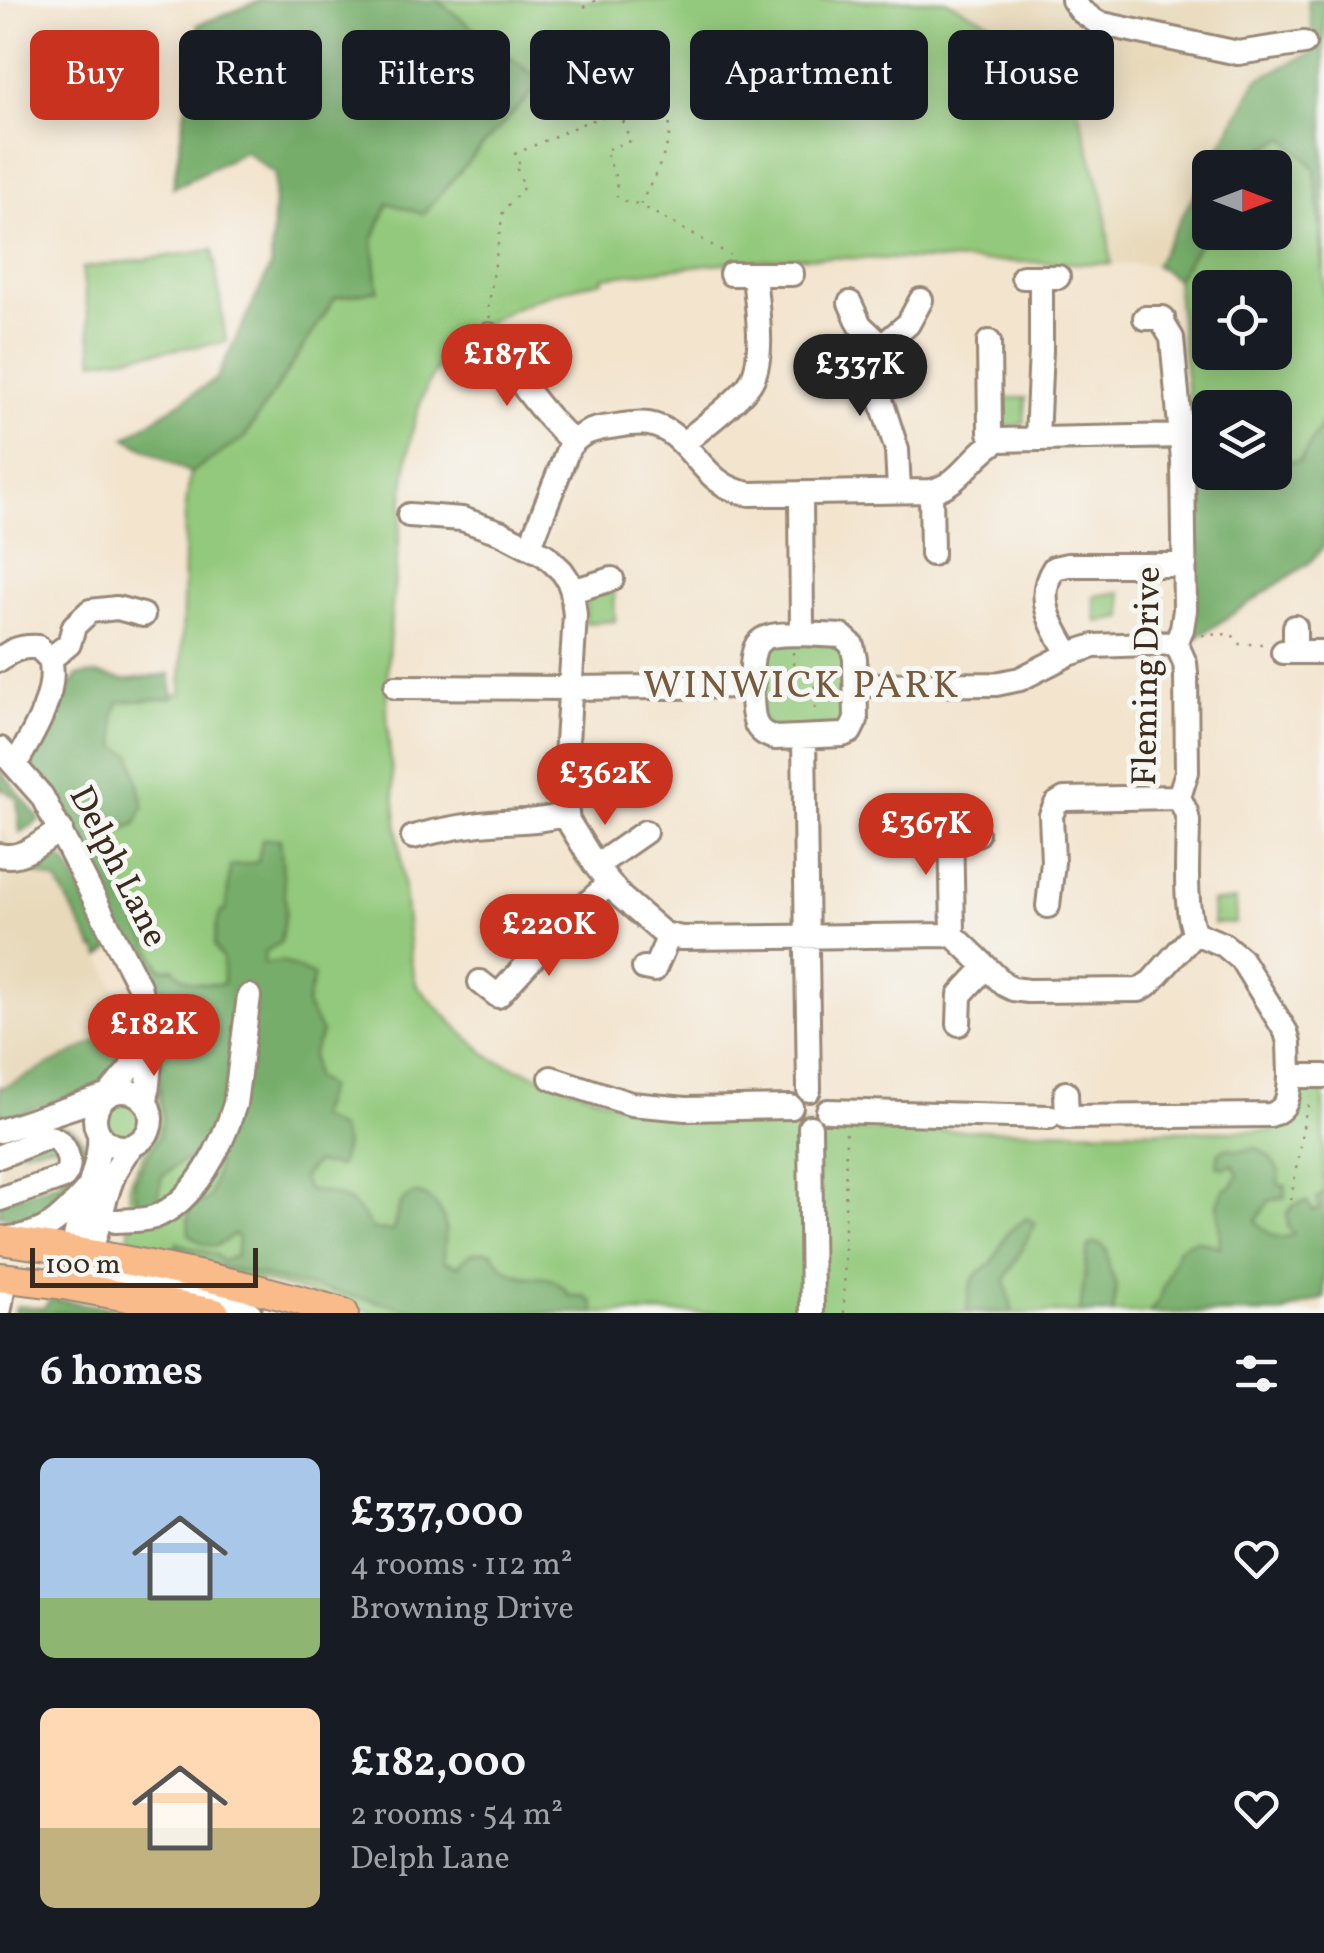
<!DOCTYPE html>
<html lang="en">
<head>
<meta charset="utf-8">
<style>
  body { margin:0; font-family:Vollkorn,serif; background:#242831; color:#f1f3f6; height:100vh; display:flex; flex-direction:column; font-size:38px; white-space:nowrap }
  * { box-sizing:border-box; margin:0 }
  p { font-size:32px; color:#9ea1a6 }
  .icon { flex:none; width:55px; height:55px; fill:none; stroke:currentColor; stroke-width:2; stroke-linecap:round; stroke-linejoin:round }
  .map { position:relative; height:1313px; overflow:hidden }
  .sheet { display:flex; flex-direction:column; background:#171b24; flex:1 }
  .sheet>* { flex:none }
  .guide { position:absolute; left:30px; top:30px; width:1265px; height:90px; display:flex; gap:20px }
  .needle { width:65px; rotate:90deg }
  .buttons { position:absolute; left:1192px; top:150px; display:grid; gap:20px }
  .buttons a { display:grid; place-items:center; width:100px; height:100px; border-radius:15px; background:#171b24; box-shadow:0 5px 25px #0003; font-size:50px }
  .scale { position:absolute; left:30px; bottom:25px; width:228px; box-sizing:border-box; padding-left:10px; border:5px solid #3b2a1e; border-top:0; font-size:28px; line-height:35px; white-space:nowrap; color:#3b2a1e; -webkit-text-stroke:8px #f6f6f2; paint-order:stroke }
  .price { position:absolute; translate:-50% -85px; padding:0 22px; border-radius:35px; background:#c8321e; color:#fff; font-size:32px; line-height:65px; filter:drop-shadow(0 2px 5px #0008) }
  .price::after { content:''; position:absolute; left:50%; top:60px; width:30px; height:22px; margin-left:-15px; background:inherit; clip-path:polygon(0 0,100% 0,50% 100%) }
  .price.active { background:#222; color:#fff }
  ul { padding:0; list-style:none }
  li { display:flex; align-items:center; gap:30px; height:250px; padding:0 40px }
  li span { display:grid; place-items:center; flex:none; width:280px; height:200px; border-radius:15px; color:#555 }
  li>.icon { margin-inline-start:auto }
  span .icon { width:120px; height:120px; fill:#fffc; stroke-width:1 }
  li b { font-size:42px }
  h2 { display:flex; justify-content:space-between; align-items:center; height:120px; padding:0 40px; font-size:42px }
  .tag { padding:0 35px; border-radius:15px; background:#171b24; box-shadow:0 5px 25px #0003; font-size:35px; line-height:90px }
  .tag.active { background:#c8321e; color:#fff }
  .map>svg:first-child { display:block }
  .built { fill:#e8d9ba }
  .green { fill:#93c97b; stroke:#677a4c; stroke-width:2.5; fill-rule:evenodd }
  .forest { fill:#76ad6b; stroke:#586c44; stroke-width:2.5 }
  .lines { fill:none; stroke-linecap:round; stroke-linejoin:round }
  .minor-casing { stroke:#978776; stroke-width:28 }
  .major-casing { stroke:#978776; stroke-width:32 }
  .path { stroke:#978776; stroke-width:2.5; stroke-dasharray:2.5 8; stroke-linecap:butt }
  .minor { stroke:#fff; stroke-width:22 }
  .major { stroke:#fabb8b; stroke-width:28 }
  .labels { text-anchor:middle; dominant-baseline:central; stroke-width:10; stroke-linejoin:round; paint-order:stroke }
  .street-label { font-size:35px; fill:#3b2a1e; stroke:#f6f6f2 }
  .neighbourhood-label { font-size:38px; letter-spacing:2.5px; fill:#775b3e; stroke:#f6f6f2 }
</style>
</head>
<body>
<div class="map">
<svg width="1324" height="1313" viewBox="0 0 1324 1313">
  <rect width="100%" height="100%" fill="#f6f6f2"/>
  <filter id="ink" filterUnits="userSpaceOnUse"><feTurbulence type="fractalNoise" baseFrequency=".01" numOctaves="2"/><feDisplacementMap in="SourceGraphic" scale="20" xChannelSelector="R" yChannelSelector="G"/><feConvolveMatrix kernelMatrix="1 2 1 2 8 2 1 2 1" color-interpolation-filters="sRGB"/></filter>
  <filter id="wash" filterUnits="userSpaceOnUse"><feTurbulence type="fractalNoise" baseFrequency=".0048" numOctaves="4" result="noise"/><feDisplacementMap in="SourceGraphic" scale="40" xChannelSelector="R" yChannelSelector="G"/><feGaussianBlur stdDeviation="2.25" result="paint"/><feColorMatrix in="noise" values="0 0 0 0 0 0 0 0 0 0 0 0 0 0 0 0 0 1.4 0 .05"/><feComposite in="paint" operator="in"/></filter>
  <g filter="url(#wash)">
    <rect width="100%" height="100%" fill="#f3e4ce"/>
    <path class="built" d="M945,0H1307L1316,52L1258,79L1155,265L1111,264L1104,201L1026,40Z
      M0,828L31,872L57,881L94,948L96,947L118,995L120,1006L117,1022L109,1035L5,1087H0Z
      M49,1134L73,1163L0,1202V1153Z"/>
    <path class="green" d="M437,0H945L1026,40L1056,33L1104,201L1111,264L801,257L711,264L603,277V281C549,290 485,314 447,356C409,398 406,468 401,522C395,583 386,644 387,705C387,737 392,771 395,803C401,857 406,910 411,963L417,986L464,1034L492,1059L629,1108L834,1130L1274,1131L1296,1092L1324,1090V1298L1280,1313H375L290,1288L129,1249L130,1181L157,1128L156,1111L164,997L80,830V701L181,694L185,515L190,473L244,438L335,298L378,290L373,240L388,203L482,146L542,83Z
      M1285,138L1315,168L1324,272V421L1299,461L1275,462V408H1210V466L1194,467L1193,443L1176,279L1210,227V232H1275V168L1249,167L1259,151ZM1210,288H1275V352H1210Z
      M213,250L226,342L94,361L82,268Z
      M994,398H1026L1024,423L994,430Z
      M606,591H614L615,621L585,623L587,603L596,594Z
      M1121,592L1124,618L1097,622L1094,596Z
      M834,641L846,648V725L774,731L762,724L760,651L765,645Z
      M1235,900L1236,923L1213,924L1212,902Z
      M106 1119a17 17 0 1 1 34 0a17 17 0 1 1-34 0Z"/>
    <path class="forest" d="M262,0H437L542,82L482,146L423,214L388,203L373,240L378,290L335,298L244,438L190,473L126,438L217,378L271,266L275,174L245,151L173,188L198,25Z
      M1307,0H1324V272L1315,168L1285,138L1259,151L1249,167L1210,168V227L1176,279L1155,265L1258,79L1316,51Z
      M1324,421V546L1309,563L1195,639L1194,467L1210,466V472H1275V462L1300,461Z
      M95,674L124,680L170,674L173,698L119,702L114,716L117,747L132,755L144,806L136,824L105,837L103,852L161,969L174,968C185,986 204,984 223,984V961L214,945L217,923L221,912L226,910L230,866L258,862L262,839H280L286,910L280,943L265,952L263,964L282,961L314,976L306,1005L322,1033L312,1054L314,1077L328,1087L317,1117L340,1130L345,1145L339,1167L315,1163L302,1178L308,1190C345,1195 353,1199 373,1230L393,1231C395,1221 397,1209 403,1201C418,1183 440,1204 444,1220C447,1232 444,1248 444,1261L458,1266C468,1253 475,1250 491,1252C496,1257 502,1267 509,1271C531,1285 549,1265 570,1296H585L593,1303L595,1313H427L173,1256L177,1243L216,1255L222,1261L236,1256L238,1238L234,1234C217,1250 205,1249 189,1234L188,1216L191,1207L209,1198L218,1164L203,1156L181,1162L162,1176L156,1205L139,1213L134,1181L159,1136L163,1120L158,1066L160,1032L157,1016L30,766L54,687L74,682L77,676Z
      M0,770L40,820L20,833L17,799L3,789L0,791Z
      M46,854H54L66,862L111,948L101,957L96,948L94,949L57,881L31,872L24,863L37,855Z
      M109,1035L129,1042L121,1067L103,1086L77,1097L49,1103L0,1121V1087H5Z
      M50,1125C108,1124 80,1183 59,1210L54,1205L40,1214L43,1217L33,1221L0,1215V1202L61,1181L64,1143L0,1153V1139Z
      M1229,1148L1238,1151L1257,1148L1270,1157L1280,1173L1278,1184L1286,1186L1285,1197L1269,1201L1256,1221C1267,1233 1278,1243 1294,1234L1288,1227L1287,1213L1294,1205L1307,1201L1313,1211L1319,1209L1317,1198L1324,1193V1298L1280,1313H1149L1159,1300L1178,1249L1187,1243L1197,1240L1220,1247L1218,1203L1225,1188L1231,1187L1238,1175L1233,1164L1224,1168L1217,1166L1219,1152Z
      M1027,1218L1036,1223L1005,1280L1013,1313L967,1312C968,1291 970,1273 991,1265L1008,1232Z
      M1094,1243L1102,1245L1107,1250L1109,1268L1116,1285L1113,1313H1080L1088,1246Z
      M50,1299L145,1313H18L14,1311L17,1306L44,1308Z"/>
  </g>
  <g filter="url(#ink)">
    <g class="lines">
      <defs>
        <path id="minor" d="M1073,0L1081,11L1098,23L1238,53L1304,43
          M731,274H792
          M1023,277H1058
          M850,303L860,325L882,346L908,324L921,300
          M1145,318H1163L1164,325L1172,338L1183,460L1185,610L1182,629L1176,643L1185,663L1186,673L1187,772L1179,797L1186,812L1188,821C1188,852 1183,907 1195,933
          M489,335C514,374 539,411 573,442
          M989,342L990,432L993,443
          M882,346L881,400L897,450L899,491
          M1037,438L1041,350V277
          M683,444C700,429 737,402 749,385C767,360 756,304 754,274
          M931,491L932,554
          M801,493L802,634
          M409,515L462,519L502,533L545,555L562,571L568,580L572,591L575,615L564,790L568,821L596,866L621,897L664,934L681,938L953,935L1005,985L1013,989L1028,991L1139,990L1151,982L1195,933
          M530,546L569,447C580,433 593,429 610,427C623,425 636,422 649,424C693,432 699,487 750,494L931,491C961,485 973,453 999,440L1181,436
          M572,591L612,579
          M1295,627V652
          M802,634L842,636L852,645L855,659L856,720L850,732L843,735L775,738C766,735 760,732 756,724C751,713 750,665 754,652C755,647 758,642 763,639C773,633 791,635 802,634Z
          M1283,652H1324
          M1069,654C1053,628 1034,598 1054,568L1068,565H1185
          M0,660C10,650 24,646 38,647L50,659
          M856,685L996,684L1020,679L1069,654L1094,646L1176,643
          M396,687L569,688L753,686
          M804,738L809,1090
          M0,749L42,796L139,986L147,1018L150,1064L146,1103
          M15,765C32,736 59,693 50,659L69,644L74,626L90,611L117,608L143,615
          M951,819L953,935
          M951,835L977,834
          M413,837C442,829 472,824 502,822C525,821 544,821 566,814
          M0,855C22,861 43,841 61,829
          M596,866L645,832
          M1048,906L1053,862L1051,815L1056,804L1064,799L1179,797
          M1195,933L1224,945L1241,959L1286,1032L1289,1043L1290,1076H1324
          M644,968L654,970L669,936
          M480,982L498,996C534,956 569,918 609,884
          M959,1024L960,995L986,967
          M551,1078L631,1104L686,1109L791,1107
          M95 1119a28 28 0 1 1 56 0a28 28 0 1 1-56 0Z
          M1066,1093L1067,1117L1270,1115C1289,1109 1289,1094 1290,1076
          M109,1094L130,1069L146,1034
          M828,1111L1049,1117
          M810,1127L812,1313
          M0,1131L106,1096
          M99,1135C103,1166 64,1241 76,1261C80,1268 89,1270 96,1274L230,1303L250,1313
          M0,1156L48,1137C65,1138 75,1164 64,1177L0,1199
          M115,1221C128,1220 142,1221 154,1217C196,1202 223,1143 235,1104L249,996
          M8,1238C46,1235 61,1219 85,1192
          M85,1266C102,1229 103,1177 132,1146
          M0,1308L5,1277"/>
        <path id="major" d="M0,1240C116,1256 232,1279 344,1313
          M0,1277L58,1284L215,1313"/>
      </defs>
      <use href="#minor" class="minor-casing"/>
      <use href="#major" class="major-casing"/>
      <path class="path" d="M584,7L596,0
        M620,111L630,141L605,150C608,158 612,167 615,176C621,199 607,198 638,204
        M490,318L488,310L503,211L524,187L515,164L519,163L515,154L584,123L651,101C694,113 651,181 640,205L730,255
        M1202,635L1232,634L1238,644H1264
        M793,652L794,697
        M794,675H834
        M815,675V716
        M770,698L812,697
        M1291,1200L1305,1115L1311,1097
        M844,1313L846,1133"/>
      <use href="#minor" class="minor"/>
      <use href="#major" class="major"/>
    </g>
  </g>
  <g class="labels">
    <g class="street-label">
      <text transform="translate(1148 676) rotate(-89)">Fleming Drive</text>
      <text transform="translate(117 867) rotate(63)">Delph Lane</text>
    </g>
    <g class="neighbourhood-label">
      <text x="802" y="687">WINWICK PARK</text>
    </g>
  </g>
</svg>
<div class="buttons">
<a><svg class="needle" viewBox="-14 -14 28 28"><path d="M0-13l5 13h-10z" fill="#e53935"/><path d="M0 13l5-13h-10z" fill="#9ea1a6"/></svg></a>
<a><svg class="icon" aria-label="locate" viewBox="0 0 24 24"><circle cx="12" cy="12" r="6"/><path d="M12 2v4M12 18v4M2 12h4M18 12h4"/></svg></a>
<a><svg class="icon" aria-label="layers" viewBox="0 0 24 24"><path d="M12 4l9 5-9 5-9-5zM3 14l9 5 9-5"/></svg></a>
</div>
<div class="scale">100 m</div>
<b class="price" style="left:507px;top:409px">£187K</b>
<b class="price active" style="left:860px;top:419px">£337K</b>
<b class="price" style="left:605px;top:828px">£362K</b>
<b class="price" style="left:926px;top:878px">£367K</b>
<b class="price" style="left:549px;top:979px">£220K</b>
<b class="price" style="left:154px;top:1079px">£182K</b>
<div class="guide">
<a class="tag active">Buy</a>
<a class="tag">Rent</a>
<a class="tag">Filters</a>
<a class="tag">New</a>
<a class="tag">Apartment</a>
<a class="tag">House</a>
</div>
</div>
<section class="sheet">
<h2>6 homes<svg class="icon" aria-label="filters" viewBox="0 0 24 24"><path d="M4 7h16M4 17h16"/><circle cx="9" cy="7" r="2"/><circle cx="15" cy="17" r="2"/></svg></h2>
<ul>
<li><span style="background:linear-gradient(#a9c7e8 70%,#8fb573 0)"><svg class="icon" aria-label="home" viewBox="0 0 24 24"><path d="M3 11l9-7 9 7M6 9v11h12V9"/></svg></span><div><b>£337,000</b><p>4 rooms · 112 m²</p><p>Browning Drive</p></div><svg class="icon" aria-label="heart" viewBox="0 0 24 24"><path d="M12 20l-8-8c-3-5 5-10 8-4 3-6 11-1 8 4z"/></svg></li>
<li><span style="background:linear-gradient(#ffd9b3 60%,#c2b280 0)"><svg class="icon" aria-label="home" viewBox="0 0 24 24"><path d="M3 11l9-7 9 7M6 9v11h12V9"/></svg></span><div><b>£182,000</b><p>2 rooms · 54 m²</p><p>Delph Lane</p></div><svg class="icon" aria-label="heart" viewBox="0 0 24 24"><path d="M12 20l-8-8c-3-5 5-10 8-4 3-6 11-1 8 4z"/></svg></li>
</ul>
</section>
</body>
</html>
